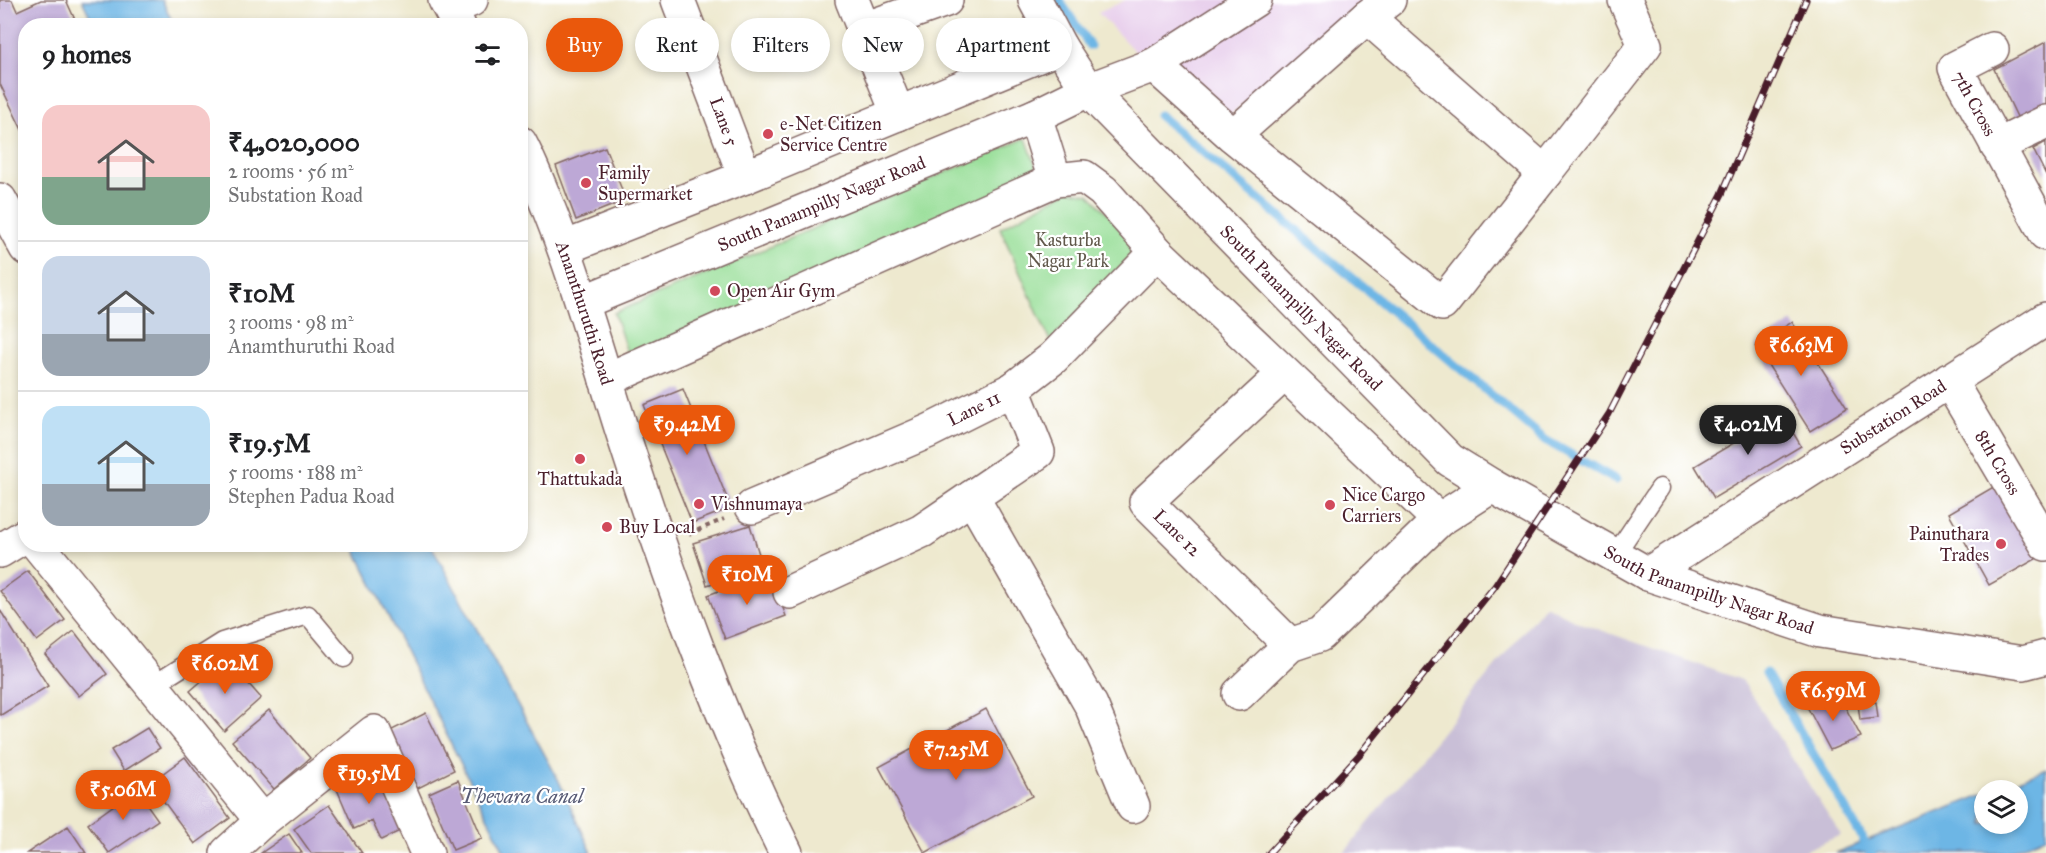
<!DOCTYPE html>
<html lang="en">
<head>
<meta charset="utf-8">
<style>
  body { margin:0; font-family:"IM FELL Great Primer",serif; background:#f2f2f2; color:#202124; height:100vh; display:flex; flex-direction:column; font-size:22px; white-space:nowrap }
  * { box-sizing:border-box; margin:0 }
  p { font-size:20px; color:#757577 }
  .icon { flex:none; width:33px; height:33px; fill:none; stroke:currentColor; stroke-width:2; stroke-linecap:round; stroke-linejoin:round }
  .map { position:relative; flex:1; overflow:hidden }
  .panel { position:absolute; left:18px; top:18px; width:510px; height:534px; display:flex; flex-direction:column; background:#fff; border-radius:24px; box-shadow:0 3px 9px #0003 }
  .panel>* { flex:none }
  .hud { position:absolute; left:546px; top:18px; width:570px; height:54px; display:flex; gap:12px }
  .fabs { position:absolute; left:1974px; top:780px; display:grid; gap:12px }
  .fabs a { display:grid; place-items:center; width:54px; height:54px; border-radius:50%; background:#fff; box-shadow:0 3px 9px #0003; font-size:30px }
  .price { position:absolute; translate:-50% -51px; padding:0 14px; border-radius:21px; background:#ea580c; color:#fff; font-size:20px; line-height:39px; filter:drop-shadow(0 2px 3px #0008) }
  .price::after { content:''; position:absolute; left:50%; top:36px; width:18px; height:14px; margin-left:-9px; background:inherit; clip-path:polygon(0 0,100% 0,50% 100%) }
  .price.on { background:#222; color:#fff }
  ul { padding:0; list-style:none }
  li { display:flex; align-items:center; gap:18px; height:150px; padding:0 24px }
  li+li { border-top:2px solid #e0e0e0 }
  li span { display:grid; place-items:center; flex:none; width:168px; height:120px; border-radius:18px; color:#555 }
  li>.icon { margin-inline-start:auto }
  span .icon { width:72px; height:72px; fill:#fffc; stroke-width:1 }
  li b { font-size:26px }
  h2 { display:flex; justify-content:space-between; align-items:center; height:72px; padding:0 24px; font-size:26px }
  .chip { padding:0 21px; border-radius:27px; background:#fff; box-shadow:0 3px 9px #0003; font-size:21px; line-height:54px }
  .chip.on { background:#ea580c; color:#fff }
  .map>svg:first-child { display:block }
  .built { fill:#e9d1ed }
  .industrial { fill:#c9bfd7 }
  .green { fill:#97de97; stroke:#707e61; stroke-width:1.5 }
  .water { fill:#6db6e5; stroke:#5c6a88; stroke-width:1.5 }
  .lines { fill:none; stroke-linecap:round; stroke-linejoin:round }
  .stream { stroke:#6db6e5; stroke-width:9 }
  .building { fill:#bda8d6 }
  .service-casing { stroke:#836664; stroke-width:21 }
  .minor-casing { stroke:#836664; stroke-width:36 }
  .tertiary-casing { stroke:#836664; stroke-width:36 }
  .path { stroke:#836664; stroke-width:4; stroke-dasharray:4.5 4.5; stroke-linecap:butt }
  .service { stroke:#fff; stroke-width:18 }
  .minor { stroke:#fff; stroke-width:33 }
  .tertiary { stroke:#fff; stroke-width:33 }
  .rail-casing { stroke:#4a1f2b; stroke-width:7 }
  .rail { stroke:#fff; stroke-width:4.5; stroke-dasharray:14; stroke-linecap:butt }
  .poi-dot { fill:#d1495b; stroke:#fff; stroke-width:2 }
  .labels { text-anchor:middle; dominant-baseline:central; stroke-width:4.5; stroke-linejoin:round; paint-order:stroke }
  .street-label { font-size:18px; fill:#4a1f2b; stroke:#fff }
  .poi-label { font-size:18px; fill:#4a1f2b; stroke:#fff; text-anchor:start }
  .park-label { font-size:18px; fill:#61584b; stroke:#fff }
  .water-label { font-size:20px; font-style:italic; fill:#585b75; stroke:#fff }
</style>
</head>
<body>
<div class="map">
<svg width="2046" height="853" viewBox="0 0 2046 853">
  <rect width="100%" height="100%" fill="#fff"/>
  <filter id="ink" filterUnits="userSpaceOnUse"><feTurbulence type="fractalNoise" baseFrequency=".0167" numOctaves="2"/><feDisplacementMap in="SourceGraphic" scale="12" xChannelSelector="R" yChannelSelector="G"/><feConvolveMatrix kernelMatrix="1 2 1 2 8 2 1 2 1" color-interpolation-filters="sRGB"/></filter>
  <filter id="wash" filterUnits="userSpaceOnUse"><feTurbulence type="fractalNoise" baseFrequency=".008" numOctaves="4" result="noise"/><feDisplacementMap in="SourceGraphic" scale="24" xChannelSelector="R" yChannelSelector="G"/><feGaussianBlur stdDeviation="1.35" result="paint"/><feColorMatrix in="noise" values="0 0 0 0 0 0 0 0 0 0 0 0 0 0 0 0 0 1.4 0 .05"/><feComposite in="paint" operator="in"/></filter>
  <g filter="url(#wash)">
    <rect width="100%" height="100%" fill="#eee9cf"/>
    <path class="built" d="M1126,0H1363L1211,131L1098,13Z"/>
    <path class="industrial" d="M1545,605L1578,622L1742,680L1841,835L1799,853H1344Z"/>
    <path class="green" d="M1026,138L1039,175L629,358L614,313Z
      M1069,190L1089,194L1144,251L1050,341L1000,228Z"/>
    <path class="water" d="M82,0H162L174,25H94Z
      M353,545H431L558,779L592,853H505Z
      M2046,769V836L2007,853H1835L1984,794V824H2018V790H1992Z"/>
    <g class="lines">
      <path class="stream" d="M1059,0L1090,46
        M1159,115L1545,440L1616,480
        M1766,673L1871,853"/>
    </g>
    <g id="blocks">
      <path class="building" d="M0,0H12L17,11L41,0H66L76,22L69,26H26V138L0,84Z
        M2046,42V112L2021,125L1994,69Z
        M2046,142V175L2033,149Z
        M605,147L626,200L576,220L556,166Z
        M1792,322L1847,408L1810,431L1756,346Z
        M683,389L731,508L692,523L644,405Z
        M1782,414L1801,446L1714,498L1695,466Z
        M2002,482L2043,555L1989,585L1949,513Z
        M750,525L763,567L707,585L693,543Z
        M28,571L65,620L37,641L0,591Z
        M769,572L786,616L725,639L708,595Z
        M0,610L48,686L1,715L0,714Z
        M74,631L107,674L79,696L45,654Z
        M227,659L261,698L224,731L190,691Z
        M1802,697L1843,703L1861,737L1830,750Z
        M1876,702L1878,718L1860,720L1858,704Z
        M986,709L1032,796L925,853L879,767Z
        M269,710L310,758L274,789L232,741Z
        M426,713L454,770L416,789L388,732Z
        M147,728L160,748L124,771L111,750Z
        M185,757L230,818L195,844L150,783Z
        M376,770L402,830L381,840L372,821L354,829L336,787Z
        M458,780L482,838L453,850L429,793Z
        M136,789L158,820L109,853L88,824Z
        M329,805L362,853H311L294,829Z
        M68,826L86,853H27Z
        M289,834L302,853H261Z"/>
    </g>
  </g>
  <g filter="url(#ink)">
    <use href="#blocks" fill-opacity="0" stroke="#836664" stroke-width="1.5"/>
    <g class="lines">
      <defs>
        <path id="service" d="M1615,555L1660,488
          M152,686L222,642L308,615L344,658"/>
        <g id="minor">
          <path id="s1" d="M678,0L745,177"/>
          <path d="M852,0L898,114"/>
          <path d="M450,8L471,0"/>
          <path d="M1367,17L1389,0"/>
          <path d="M864,29L946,0"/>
          <path id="s2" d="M1992,49L1955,68L2046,234"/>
          <path d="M1154,65L1233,136L1442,304L1545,173L1367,17L1233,136"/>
          <path d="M1088,90L1154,65L1255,0"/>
          <path d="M1035,116L1055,180"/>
          <path d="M1997,146L2046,122"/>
          <path d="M1545,173L1645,45L1625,0"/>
          <path d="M0,200L26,248"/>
          <path d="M564,248L745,177L1060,47L1035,0"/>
          <path id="s3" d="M1284,374L1146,502L1290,645"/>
          <path d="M606,380L1055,180L1084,177L1103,191L1157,252L1439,520"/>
          <path id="s4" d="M1949,380L2046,544"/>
          <path d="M972,497L1091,705L1133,806"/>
          <path id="s5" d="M752,507L929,431L1013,389L1053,358L1157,252"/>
          <path d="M37,544L262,821"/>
          <path d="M0,551L26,535"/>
          <path id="s6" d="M1648,574L2046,319"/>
          <path d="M790,592L922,531L1038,452L1013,389"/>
          <path d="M1239,694L1290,645L1320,635L1439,520L1492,486"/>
          <path d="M227,853L262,821L374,732L427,853"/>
        </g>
        <g id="tertiary">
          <path d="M445,0L459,26"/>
          <path id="s7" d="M1060,47L1088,90L1450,460L1492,486L1648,574L1820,631L2023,663L2046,657"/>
          <path id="s8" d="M520,143C530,162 538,182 546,202C577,278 598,356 623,434C669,577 719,718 786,853"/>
          <path id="s9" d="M583,302L1035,116L1088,90"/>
        </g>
      </defs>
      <use href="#service" class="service-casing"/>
      <use href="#minor" class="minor-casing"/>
      <use href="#tertiary" class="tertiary-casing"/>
      <path class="path" d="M689,534L724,519"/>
      <use href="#service" class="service"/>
      <use href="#minor" class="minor"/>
      <use href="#tertiary" class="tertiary"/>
      <defs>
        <path id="rail" d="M1269,853L1359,755L1495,586L1609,414L1722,194L1806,0"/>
      </defs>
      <use href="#rail" class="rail-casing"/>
      <use href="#rail" class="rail"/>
    </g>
  </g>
  <g class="poi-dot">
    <circle cx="768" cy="134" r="6"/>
    <circle cx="586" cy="183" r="6"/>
    <circle cx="715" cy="291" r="6"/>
    <circle cx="580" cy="459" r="6"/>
    <circle cx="699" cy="504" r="6"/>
    <circle cx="1330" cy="505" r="6"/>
    <circle cx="607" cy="527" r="6"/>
    <circle cx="2001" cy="544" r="6"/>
  </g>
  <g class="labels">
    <g class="street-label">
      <text stroke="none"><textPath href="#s2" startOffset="82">7th Cross</textPath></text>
      <text stroke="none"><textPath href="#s1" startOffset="130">Lane 5</textPath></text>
      <text stroke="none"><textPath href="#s9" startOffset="258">South Panampilly Nagar Road</textPath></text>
      <text stroke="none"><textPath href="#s7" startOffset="356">South Panampilly Nagar Road</textPath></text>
      <text stroke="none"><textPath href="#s8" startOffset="182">Anamthuruthi Road</textPath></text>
      <text stroke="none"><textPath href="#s5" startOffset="243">Lane 11</textPath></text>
      <text stroke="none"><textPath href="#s6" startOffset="291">Substation Road</textPath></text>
      <text stroke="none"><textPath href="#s4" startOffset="96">8th Cross</textPath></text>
      <text stroke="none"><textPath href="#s3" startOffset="232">Lane 12</textPath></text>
      <text stroke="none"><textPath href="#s7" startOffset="860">South Panampilly Nagar Road</textPath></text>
    </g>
    <g class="poi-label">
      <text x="780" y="124">e-Net Citizen<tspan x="780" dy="21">Service Centre</tspan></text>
      <text x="598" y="173">Family<tspan x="598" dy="21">Supermarket</tspan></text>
      <text x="727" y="291">Open Air Gym</text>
      <text x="580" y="479" text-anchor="middle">Thattukada</text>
      <text x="1342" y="495">Nice Cargo<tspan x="1342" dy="21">Carriers</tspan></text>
      <text x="711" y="504">Vishnumaya</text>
      <text x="619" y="527">Buy Local</text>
      <text x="1989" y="534" text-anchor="end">Painuthara<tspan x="1989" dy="21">Trades</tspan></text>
    </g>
    <g class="park-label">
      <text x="1068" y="240">Kasturba<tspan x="1068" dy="21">Nagar Park</tspan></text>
    </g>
    <g class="water-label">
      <text x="522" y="796">Thevara Canal</text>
    </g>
  </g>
</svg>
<div class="fabs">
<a><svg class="icon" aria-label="layers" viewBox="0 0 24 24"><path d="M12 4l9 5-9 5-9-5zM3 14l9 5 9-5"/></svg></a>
</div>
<b class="price" style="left:1801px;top:377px">₹6.63M</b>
<b class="price" style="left:687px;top:456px">₹9.42M</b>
<b class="price on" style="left:1748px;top:456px">₹4.02M</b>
<b class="price" style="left:747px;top:606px">₹10M</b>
<b class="price" style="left:225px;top:695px">₹6.02M</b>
<b class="price" style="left:1833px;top:722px">₹6.59M</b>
<b class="price" style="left:956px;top:781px">₹7.25M</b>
<b class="price" style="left:369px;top:805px">₹19.5M</b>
<b class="price" style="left:123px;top:821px">₹5.06M</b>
<div class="hud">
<a class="chip on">Buy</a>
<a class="chip">Rent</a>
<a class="chip">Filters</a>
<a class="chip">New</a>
<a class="chip">Apartment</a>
</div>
<section class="panel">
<h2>9 homes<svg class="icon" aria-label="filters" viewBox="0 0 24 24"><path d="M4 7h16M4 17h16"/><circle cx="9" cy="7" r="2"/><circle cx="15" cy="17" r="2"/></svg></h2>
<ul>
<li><span style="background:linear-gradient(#f6c9c9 60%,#7fa58c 0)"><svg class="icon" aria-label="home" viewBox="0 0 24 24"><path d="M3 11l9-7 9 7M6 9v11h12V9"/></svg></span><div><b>₹4,020,000</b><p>2 rooms · 56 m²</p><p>Substation Road</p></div></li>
<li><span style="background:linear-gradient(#c9d6e8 65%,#9aa5b1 0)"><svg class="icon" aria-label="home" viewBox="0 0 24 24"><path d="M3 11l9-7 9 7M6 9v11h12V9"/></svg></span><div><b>₹10M</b><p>3 rooms · 98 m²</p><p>Anamthuruthi Road</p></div></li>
<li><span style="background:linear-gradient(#bfe0f5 65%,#9aa5b1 0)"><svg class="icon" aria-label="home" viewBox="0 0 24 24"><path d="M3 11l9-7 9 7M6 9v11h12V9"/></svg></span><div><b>₹19.5M</b><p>5 rooms · 188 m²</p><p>Stephen Padua Road</p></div></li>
</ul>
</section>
</div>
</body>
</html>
